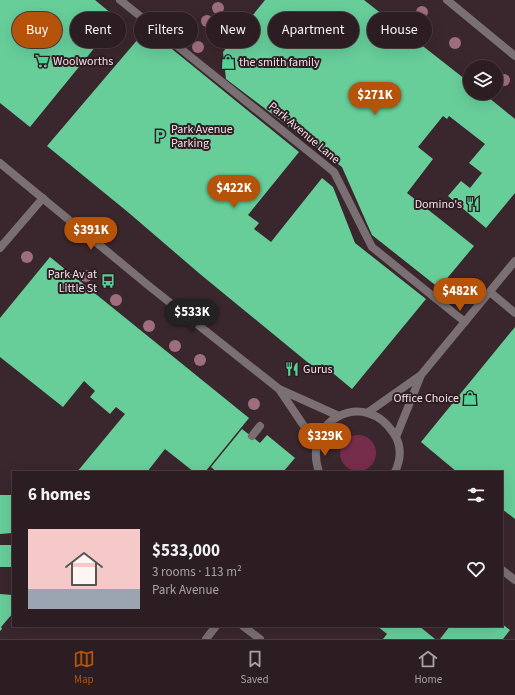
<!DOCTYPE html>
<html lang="en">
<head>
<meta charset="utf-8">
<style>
  body { margin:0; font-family:"Source Sans 3",sans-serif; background:#382a2f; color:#f1f3f6; height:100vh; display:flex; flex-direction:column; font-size:15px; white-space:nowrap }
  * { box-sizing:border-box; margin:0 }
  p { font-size:13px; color:#a6a2a5 }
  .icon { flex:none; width:22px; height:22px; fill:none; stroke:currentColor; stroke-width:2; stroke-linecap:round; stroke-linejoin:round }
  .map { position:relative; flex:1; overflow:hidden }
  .details { position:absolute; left:12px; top:471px; width:491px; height:156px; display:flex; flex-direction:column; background:#2c1d22; border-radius:0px; box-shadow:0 4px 16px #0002,0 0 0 1px #483b40 }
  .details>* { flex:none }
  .guide { position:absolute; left:12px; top:12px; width:491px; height:36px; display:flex; gap:8px }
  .fabs { position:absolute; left:463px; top:60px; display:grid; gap:8px }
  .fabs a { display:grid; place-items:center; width:40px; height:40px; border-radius:50%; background:#2c1d22; box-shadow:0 4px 16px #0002,0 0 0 1px #483b40; font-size:20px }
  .price { position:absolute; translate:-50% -34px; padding:0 9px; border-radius:14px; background:#b45309; color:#fff; font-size:13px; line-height:26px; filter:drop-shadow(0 1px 2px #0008) }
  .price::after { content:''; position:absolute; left:50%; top:24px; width:12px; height:9px; margin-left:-6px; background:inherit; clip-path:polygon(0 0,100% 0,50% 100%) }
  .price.on { background:#222; color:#fff }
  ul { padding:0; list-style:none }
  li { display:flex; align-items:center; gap:12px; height:100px; padding:0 16px }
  li span { display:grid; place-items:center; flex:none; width:112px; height:80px; border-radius:0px; color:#555 }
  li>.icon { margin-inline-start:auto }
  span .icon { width:48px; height:48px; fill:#fffc; stroke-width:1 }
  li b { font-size:17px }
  h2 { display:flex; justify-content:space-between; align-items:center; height:48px; padding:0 16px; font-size:17px }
  .tag { padding:0 14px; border-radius:18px; background:#2c1d22; box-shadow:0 4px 16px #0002,0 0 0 1px #483b40; font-size:14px; line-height:36px }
  .tag.on { background:#b45309; color:#fff }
  .tabs { display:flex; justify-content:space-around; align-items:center; height:56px; border-top:1px solid #483b40; background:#2c1d22; font-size:11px; color:#a6a2a5 }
  .tabs a { display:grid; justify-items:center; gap:2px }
  .tabs .on { color:#b45309 }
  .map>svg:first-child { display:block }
  .green { fill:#762c4b }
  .building { fill:#67ce9a }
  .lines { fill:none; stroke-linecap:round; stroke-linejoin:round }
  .service { stroke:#7a7073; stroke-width:8 }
  .minor { stroke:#7a7073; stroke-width:8 }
  .tertiary { stroke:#7a7073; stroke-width:8 }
  .tree { fill:#9f6e7e }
  .labels { text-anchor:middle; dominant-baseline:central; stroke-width:4; stroke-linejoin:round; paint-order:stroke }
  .poi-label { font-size:12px; fill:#f0e2e7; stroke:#301d24; text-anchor:start }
  .street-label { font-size:12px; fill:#f0e2e7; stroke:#301d24 }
</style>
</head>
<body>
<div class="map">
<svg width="515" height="639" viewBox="0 0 515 639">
  <rect width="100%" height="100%" fill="#3a272d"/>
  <path class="green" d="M340 453a18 18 0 1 1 36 0a18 18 0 1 1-36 0Z"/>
  <path class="building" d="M0,0H95L118,19L30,127L0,103Z
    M265,0H364L470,83V93H483L515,119V193L486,228L448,196L461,181L470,188L482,173L469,163L485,144L449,116L447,119L443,116L418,147L433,159L407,193L474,246L439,288L372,235L342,167L226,79L223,52Z
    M144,32H151L299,152L248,215L259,223L254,229L271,242L322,178L333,187L355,243L426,299L352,389L322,364L317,370L200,274L129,213L47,146Z
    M50,257L249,418L205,472H194L165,449L147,472H77L125,414L116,407L110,414L90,397L95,391L84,381L63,407L0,357V318Z
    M515,327V519L502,509V472H457L421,442Z
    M242,429L260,443L267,435L295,458L283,472H217L211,467Z
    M0,495H13V533L0,534Z
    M0,545H13V567H0Z
    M0,594L13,595V613L1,627L2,629L0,631Z
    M502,624L510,630L503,639H440L450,626H502Z
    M377,626H419L435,639H383L387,634Z"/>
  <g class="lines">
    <path class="service" d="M120,0L334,172L372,247L465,322
      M490,292L515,313
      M252,436L260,426
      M243,626L260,639"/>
    <path class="minor" d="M0,248L43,198"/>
    <path class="tertiary" d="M447,0L515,56
      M0,163L149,286L279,389L339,416
      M279,389L316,444
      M367,413L421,375L515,261
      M396,437L421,375
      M319,472C301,419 366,388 394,434C402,446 401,459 395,472
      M502,570L515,580
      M206,639L216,626"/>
  </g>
  <g class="tree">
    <circle cx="218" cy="8" r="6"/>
    <circle cx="422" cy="12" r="6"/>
    <circle cx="158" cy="17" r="6"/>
    <circle cx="207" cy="21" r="6"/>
    <circle cx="455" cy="43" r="6"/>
    <circle cx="198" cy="47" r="6"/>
    <circle cx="504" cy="80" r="6"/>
    <circle cx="27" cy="257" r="6"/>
    <circle cx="86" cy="276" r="6"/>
    <circle cx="116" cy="300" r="6"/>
    <circle cx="149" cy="326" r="6"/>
    <circle cx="175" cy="346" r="6"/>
    <circle cx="200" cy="360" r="6"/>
    <circle cx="254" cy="404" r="6"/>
  </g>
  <defs>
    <symbol id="supermarket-bare" viewBox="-9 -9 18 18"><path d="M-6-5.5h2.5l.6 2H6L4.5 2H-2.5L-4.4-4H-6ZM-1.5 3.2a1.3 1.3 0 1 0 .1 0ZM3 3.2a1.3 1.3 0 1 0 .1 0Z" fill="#53d396" stroke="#301d24" stroke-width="2.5" paint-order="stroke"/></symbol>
    <symbol id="shop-bare" viewBox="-9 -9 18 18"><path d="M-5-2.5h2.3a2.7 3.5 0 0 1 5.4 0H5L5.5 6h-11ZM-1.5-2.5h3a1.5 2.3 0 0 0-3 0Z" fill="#53d396" stroke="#301d24" stroke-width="2.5" paint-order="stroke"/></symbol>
    <symbol id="parking-bare" viewBox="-9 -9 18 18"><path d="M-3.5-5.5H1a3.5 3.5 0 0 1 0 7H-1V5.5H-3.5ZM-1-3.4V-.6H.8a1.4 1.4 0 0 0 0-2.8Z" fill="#53d396" stroke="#301d24" stroke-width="2.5" paint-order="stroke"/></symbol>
    <symbol id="restaurant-bare" viewBox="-9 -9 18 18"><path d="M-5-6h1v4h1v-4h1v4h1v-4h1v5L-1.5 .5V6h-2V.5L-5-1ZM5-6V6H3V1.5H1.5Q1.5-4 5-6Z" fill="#53d396" stroke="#301d24" stroke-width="2.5" paint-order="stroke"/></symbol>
    <symbol id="bus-bare" viewBox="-9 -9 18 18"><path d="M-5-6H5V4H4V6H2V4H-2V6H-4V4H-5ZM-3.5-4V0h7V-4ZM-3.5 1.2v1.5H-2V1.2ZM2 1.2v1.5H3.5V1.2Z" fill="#53d396" stroke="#301d24" stroke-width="2.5" paint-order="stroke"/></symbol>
  </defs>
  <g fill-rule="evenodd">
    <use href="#supermarket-bare" x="32" y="51" width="20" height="20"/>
    <use href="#shop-bare" x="218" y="52" width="20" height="20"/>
    <use href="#parking-bare" x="150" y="126" width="20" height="20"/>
    <use href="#restaurant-bare" x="463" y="194" width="20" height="20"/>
    <use href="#bus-bare" x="98" y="271" width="20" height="20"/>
    <use href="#restaurant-bare" x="282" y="359" width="20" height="20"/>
    <use href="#shop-bare" x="460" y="388" width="20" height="20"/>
  </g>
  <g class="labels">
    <g class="poi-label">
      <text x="53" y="61">Woolworths</text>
      <text x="239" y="62">the smith family</text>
      <text x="171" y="129">Park Avenue<tspan x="171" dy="14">Parking</tspan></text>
      <text x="462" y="204" text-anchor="end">Domino's</text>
      <text x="97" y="274" text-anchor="end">Park Av at<tspan x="97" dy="14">Little St</tspan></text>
      <text x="303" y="369">Gurus</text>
      <text x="459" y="398" text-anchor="end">Office Choice</text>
    </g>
    <g class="street-label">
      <text transform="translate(304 133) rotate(40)">Park Avenue Lane</text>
    </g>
  </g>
</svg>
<div class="fabs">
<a><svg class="icon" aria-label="layers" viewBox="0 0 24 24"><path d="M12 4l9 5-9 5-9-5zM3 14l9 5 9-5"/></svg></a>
</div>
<b class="price" style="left:375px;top:116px">$271K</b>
<b class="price" style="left:234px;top:209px">$422K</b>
<b class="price" style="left:91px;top:251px">$391K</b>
<b class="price" style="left:460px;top:312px">$482K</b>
<b class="price on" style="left:192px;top:333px">$533K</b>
<b class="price" style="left:325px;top:457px">$329K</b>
<div class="guide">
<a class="tag on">Buy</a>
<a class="tag">Rent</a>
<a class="tag">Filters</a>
<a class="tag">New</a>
<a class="tag">Apartment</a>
<a class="tag">House</a>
</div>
<section class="details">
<h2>6 homes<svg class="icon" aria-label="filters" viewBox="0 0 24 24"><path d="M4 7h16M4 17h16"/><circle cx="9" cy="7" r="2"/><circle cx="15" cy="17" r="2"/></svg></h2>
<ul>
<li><span style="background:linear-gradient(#f6c9c9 75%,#9aa5b1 0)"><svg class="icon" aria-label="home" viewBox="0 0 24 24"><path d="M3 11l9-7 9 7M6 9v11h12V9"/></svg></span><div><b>$533,000</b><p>3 rooms · 113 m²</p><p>Park Avenue</p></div><svg class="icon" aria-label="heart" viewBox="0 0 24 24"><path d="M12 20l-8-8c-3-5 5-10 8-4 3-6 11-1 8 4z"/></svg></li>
</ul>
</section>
</div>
<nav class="tabs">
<a class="on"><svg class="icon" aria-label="map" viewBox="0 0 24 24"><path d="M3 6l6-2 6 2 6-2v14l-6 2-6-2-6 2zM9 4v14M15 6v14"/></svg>Map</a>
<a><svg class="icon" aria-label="saved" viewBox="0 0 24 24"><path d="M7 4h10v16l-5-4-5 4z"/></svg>Saved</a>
<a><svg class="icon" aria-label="home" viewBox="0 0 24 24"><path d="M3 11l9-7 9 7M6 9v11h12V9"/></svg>Home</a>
</nav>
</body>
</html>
